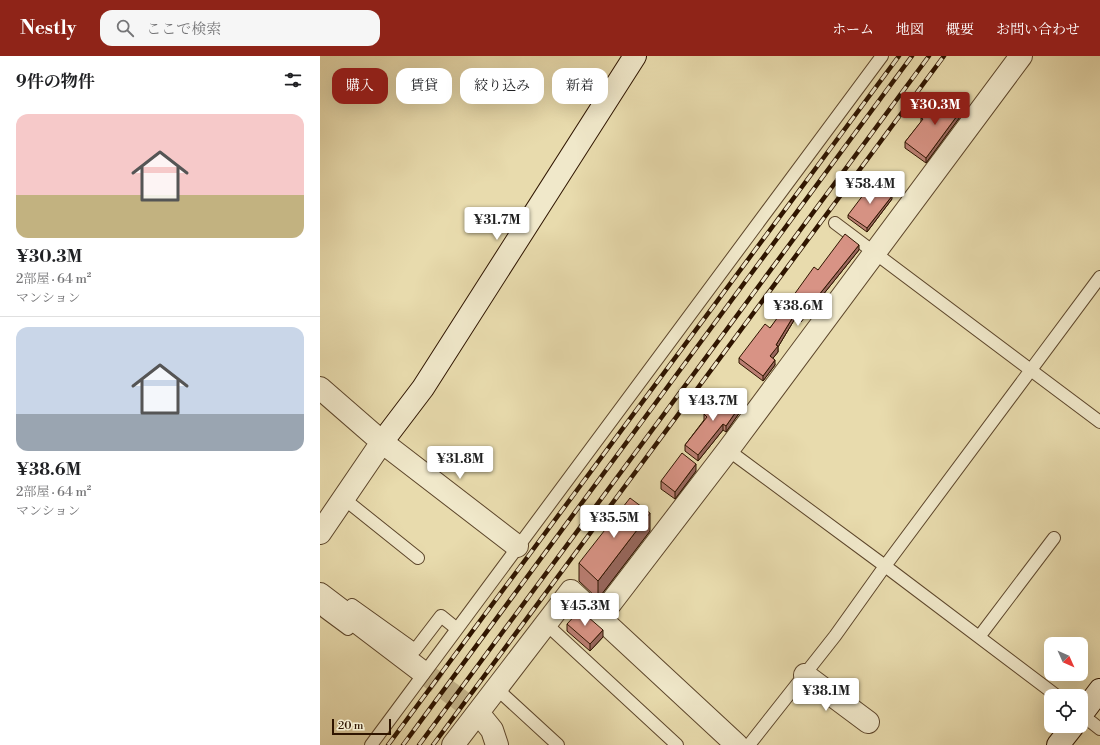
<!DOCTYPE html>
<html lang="ja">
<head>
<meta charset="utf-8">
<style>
  body { margin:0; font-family:"Libre Bodoni","Noto Serif JP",serif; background:#f6f6f6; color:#202124; height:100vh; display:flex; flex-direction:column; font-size:15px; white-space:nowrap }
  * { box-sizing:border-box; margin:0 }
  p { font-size:13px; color:#757577 }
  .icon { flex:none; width:22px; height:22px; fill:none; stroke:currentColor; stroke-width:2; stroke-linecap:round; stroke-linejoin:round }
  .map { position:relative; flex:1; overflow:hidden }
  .drawer { display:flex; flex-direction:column; background:#fff; width:320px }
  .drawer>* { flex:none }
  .guide { position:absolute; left:12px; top:12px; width:380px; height:36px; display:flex; gap:8px }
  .needle { width:26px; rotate:135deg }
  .fabs { position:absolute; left:724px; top:581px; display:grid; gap:8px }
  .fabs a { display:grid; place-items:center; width:44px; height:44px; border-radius:8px; background:#fff; box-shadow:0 4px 16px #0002; font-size:20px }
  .scale { position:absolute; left:12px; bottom:10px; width:59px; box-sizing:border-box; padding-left:4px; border:2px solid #2f1500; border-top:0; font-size:11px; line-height:14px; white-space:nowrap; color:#2f1500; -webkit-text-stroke:3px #f0e8ca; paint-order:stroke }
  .price { position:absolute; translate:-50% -34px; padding:0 9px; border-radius:4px; background:#fff; color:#222; font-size:13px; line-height:26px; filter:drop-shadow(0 1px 2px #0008) }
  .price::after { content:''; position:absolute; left:50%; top:24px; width:12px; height:9px; margin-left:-6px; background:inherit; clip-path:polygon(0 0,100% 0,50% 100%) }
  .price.on { background:#8f2418; color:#fff }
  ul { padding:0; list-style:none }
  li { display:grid; align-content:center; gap:8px; height:212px; padding:0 16px }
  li+li { border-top:1px solid #e0e0e0 }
  li span { display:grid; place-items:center; height:124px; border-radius:12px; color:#555 }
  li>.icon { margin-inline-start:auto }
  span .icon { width:72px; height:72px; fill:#fffc; stroke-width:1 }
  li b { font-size:17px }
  h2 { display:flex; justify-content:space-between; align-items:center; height:48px; padding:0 16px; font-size:17px }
  .tag { padding:0 14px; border-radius:12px; background:#fff; box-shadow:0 4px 16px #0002; font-size:14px; line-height:36px }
  .tag.on { background:#8f2418; color:#fff }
  header { display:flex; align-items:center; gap:24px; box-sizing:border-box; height:56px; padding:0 20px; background:#8f2418; color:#fff }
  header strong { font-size:19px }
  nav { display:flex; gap:22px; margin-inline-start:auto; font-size:14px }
  .search { width:280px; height:36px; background:#f6f6f6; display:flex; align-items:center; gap:10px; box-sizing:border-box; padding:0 14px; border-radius:12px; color:#757577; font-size:15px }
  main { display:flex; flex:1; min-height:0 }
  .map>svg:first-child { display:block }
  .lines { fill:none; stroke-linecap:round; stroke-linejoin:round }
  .street-tunnel { stroke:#c3b38a; stroke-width:22; stroke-dasharray:22 11; stroke-linecap:butt }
  .lane-casing { stroke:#5d462b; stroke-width:14 }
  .street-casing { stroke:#5d462b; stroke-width:24 }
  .secondary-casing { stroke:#2f1500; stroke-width:24 }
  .lane { stroke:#f0e8ca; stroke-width:12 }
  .street { stroke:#f0e8ca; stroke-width:22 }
  .secondary { stroke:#f0e8ca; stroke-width:22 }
  .rail-casing { stroke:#2f1500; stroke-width:4.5 }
  .rail { stroke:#f0e8ca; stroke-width:3; stroke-dasharray:9; stroke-linecap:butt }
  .wall { fill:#ba7e72; stroke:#2f1500 }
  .shaded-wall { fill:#97675d; stroke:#2f1500 }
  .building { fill:#d89385; stroke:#2f1500 }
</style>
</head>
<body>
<header>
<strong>Nestly</strong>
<div class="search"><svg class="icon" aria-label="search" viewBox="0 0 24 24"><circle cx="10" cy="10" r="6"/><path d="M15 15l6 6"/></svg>ここで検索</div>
<nav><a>ホーム</a><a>地図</a><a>概要</a><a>お問い合わせ</a></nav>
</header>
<main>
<section class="drawer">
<h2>9件の物件<svg class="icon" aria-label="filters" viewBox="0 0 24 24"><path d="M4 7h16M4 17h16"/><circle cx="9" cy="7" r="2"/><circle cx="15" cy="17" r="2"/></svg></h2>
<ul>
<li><span style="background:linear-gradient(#f6c9c9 65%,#c2b280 0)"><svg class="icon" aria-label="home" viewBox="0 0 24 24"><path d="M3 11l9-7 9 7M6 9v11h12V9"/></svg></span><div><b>¥30.3M</b><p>2部屋 · 64 m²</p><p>マンション</p></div></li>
<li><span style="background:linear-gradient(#c9d6e8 70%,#9aa5b1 0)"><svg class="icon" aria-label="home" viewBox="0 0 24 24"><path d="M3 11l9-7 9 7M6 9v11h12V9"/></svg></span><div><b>¥38.6M</b><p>2部屋 · 64 m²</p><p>マンション</p></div></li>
</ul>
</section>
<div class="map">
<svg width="780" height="689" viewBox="0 0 780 689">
  <rect width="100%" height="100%" fill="#e8dbad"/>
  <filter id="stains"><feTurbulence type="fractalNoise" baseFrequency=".005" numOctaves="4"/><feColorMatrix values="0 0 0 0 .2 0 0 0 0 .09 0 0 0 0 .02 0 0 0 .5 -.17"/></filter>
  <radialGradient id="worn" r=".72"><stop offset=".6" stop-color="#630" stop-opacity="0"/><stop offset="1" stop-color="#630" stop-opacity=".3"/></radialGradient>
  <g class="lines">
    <path class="street-tunnel" d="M100,614L159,658"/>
    <defs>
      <path id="lane" d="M515,167L780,366
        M408,394L565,510L737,640
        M23,442L98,502
        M0,542L5,556L28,573
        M32,549L95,594L121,560L137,573
        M225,567L357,689
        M659,581L734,482
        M176,632L238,689
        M761,658L780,673
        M51,689L562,0
        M429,689L515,580L565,510L780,221"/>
      <path id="street" d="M0,332L62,386L197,490
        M0,477L62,386
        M0,538L100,614
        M280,561L408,394L701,0
        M485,619L548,666
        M159,658L172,674L177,689
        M133,689L251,535L417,689"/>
      <path id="secondary" d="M62,386L103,332L315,0
        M761,659L780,634
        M738,689L753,670"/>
    </defs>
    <use href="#lane" class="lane-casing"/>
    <use href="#street" class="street-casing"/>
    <use href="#secondary" class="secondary-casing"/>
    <use href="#lane" class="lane"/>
    <use href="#street" class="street"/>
    <use href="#secondary" class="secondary"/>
    <defs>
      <path id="rail" d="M68,689L579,0
        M83,689L592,0
        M99,689L609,0
        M113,689L624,0"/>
    </defs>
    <use href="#rail" class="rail-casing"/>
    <use href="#rail" class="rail"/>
  </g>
  <path class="wall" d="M638,44L648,50L606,107L585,92V86L601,66V62L622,54Z
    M572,143L547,176L528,162V159Z
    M539,194L498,245L496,244L481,266L476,261L458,291V296L453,302L455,309L443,325L419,307V302L450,272L498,214Z
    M420,356L406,376L403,374L378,405L365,395V389L384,364V358Z
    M376,415L355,443L341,433V425Z
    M330,475L278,543L259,525V507Z
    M247,568L283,581L270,595L247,575Z"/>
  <path class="shaded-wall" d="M648,45V50L606,107V102Z
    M572,140V143L547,176V172Z
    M539,189V194L498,245V240Z
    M496,239V244L481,266V260Z
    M476,256V261L458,291V296L450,306V300L456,289Z
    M455,304V309L443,325V320Z
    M420,350V356L406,376V370Z
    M403,368V374L378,405V399Z
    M376,408V415L355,443V436Z
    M330,457V475L278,543V525Z
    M283,574V581L270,595V588Z"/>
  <path class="building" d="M641,39L648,45L606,102L585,86L603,63L601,62L612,47L622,54L633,40L638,44Z
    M553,126L572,140L547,172L528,159Z
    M525,178L539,189L498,240L496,239L481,260L476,256L456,289L458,290L450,300L455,304L443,320L419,302L445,268L450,272L494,211L498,214Z
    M401,335L420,350L406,370L403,368L378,399L365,389L387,361L384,358Z
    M362,397L376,408L355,436L341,425Z
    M310,442L330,457L278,525L259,507Z
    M260,554L283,574L270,588L247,568Z"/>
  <rect width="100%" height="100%" filter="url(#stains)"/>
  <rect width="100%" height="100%" fill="url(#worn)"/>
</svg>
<div class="fabs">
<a><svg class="needle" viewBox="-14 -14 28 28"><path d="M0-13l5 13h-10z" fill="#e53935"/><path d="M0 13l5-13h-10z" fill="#757577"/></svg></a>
<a><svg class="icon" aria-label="locate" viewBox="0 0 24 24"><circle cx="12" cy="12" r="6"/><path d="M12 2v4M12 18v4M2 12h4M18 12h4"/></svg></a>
</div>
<div class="scale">20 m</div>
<b class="price on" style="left:615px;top:70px">¥30.3M</b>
<b class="price" style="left:550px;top:149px">¥58.4M</b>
<b class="price" style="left:177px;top:185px">¥31.7M</b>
<b class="price" style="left:478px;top:271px">¥38.6M</b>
<b class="price" style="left:393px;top:366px">¥43.7M</b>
<b class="price" style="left:140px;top:424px">¥31.8M</b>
<b class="price" style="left:294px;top:483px">¥35.5M</b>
<b class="price" style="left:265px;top:571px">¥45.3M</b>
<b class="price" style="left:506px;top:656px">¥38.1M</b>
<div class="guide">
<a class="tag on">購入</a>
<a class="tag">賃貸</a>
<a class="tag">絞り込み</a>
<a class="tag">新着</a>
</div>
</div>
</main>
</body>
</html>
